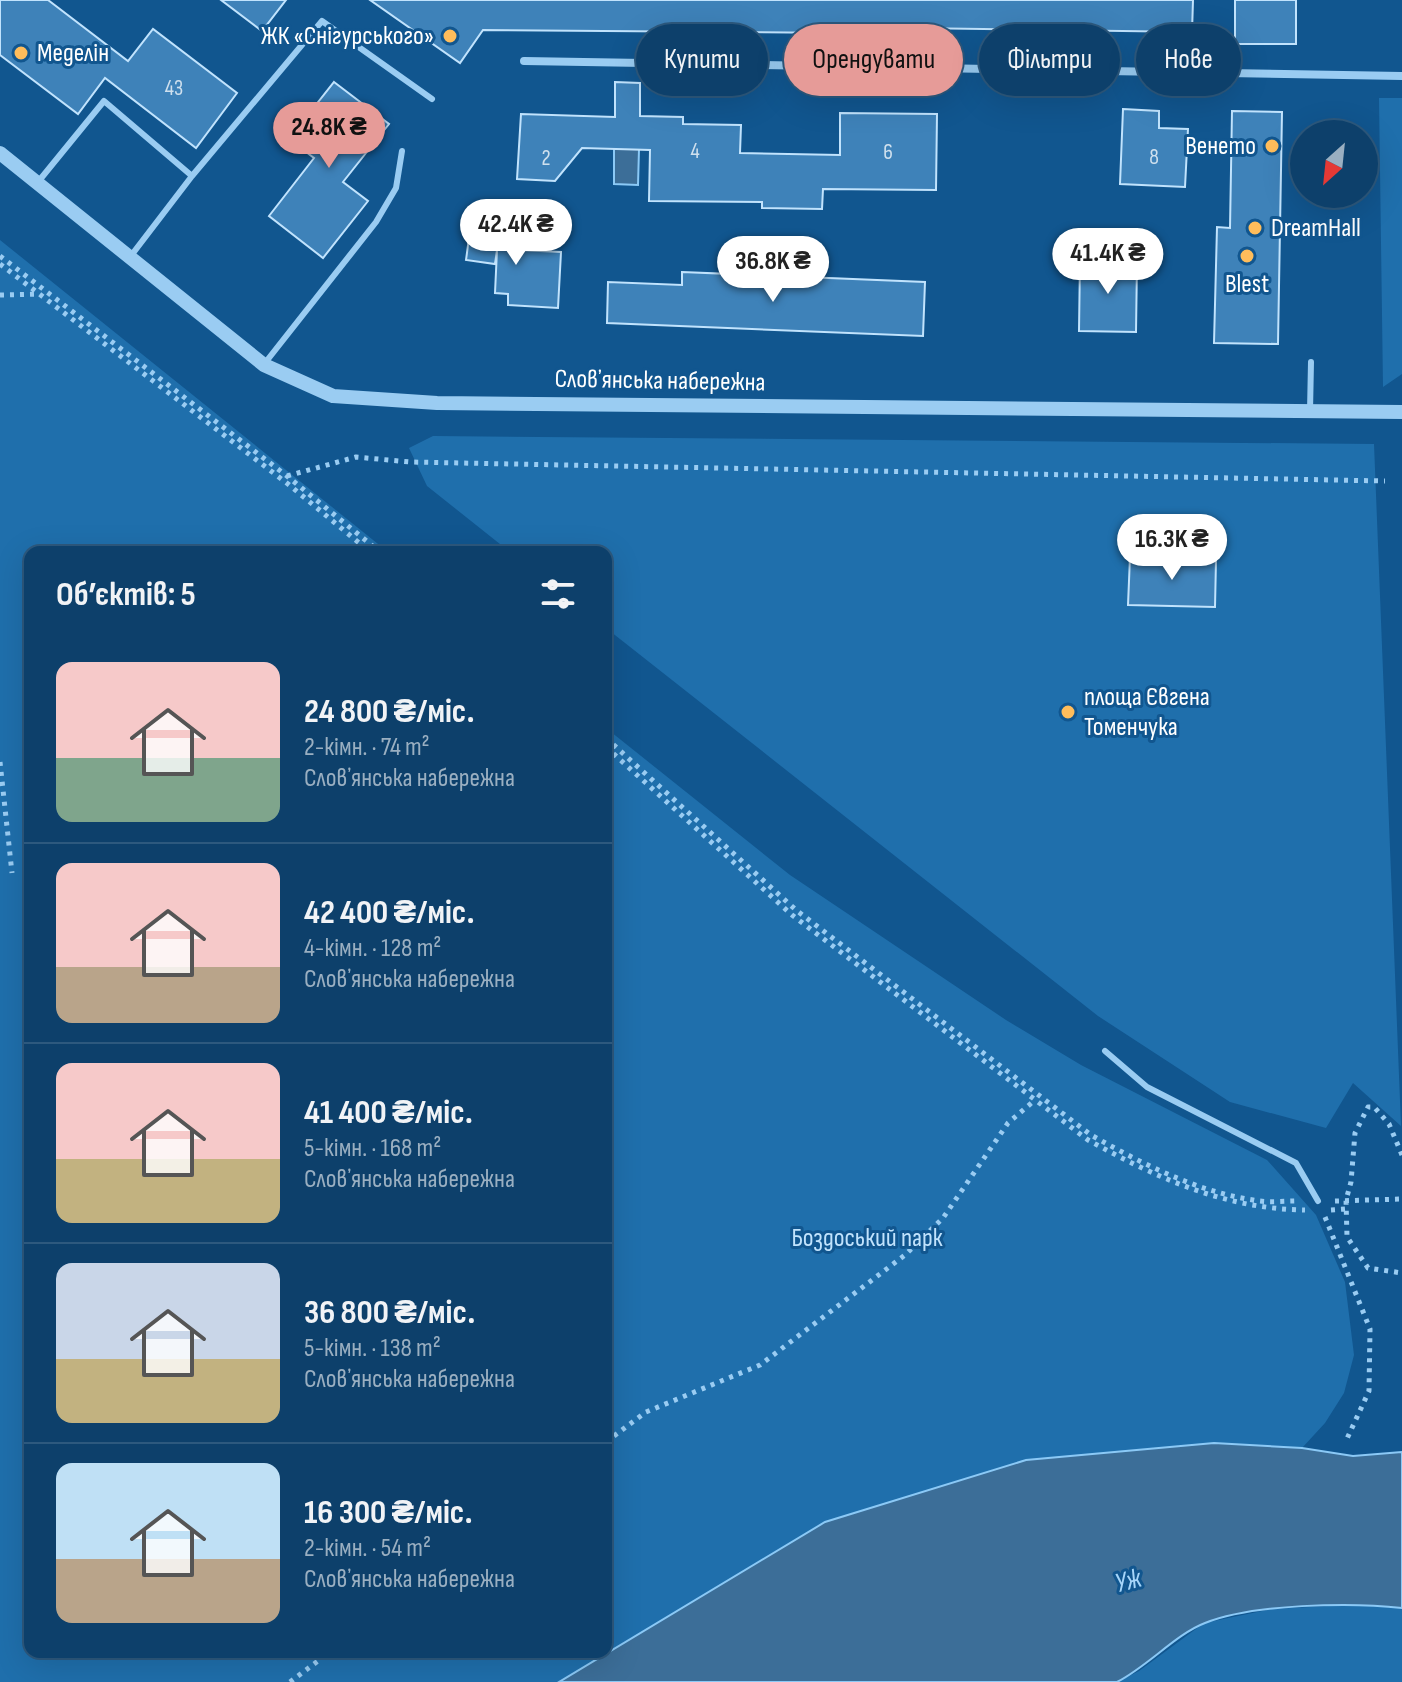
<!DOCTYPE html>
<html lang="uk">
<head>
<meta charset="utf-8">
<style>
  body { margin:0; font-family:"Sofia Sans Condensed",sans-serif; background:#1b4b73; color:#f1f3f6; height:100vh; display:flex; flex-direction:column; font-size:30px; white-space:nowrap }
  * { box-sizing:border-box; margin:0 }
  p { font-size:26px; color:#9aafc1 }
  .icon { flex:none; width:44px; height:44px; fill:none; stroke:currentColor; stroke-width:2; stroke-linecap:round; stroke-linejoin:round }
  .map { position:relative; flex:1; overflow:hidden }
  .side { position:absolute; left:24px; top:546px; width:588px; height:1112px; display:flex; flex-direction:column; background:#0d406b; border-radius:16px; box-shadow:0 8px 32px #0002,0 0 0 2px #2d597e }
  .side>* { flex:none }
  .banner { position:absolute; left:636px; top:24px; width:646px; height:72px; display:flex; gap:16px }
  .needle { width:52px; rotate:207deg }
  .tools { position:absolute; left:1290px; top:120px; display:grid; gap:16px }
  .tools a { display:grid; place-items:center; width:88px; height:88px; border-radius:50%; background:#0d406b; box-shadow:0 8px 32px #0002,0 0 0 2px #2d597e; font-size:40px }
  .price { position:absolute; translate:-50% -68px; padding:0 18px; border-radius:28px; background:#fff; color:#222; font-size:26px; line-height:52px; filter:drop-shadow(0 2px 4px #0008) }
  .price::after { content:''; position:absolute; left:50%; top:48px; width:24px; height:18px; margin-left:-12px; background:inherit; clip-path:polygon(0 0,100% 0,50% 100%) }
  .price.active { background:#e69b98; color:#111 }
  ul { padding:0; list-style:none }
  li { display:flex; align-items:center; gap:24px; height:200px; padding:0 32px }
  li+li { border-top:2px solid #2d597e }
  li span { display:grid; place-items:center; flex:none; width:224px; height:160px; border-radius:16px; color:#555 }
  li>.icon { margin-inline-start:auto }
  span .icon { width:96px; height:96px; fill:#fffc; stroke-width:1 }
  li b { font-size:34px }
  h2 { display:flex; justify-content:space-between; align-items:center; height:96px; padding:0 32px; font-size:34px }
  .pill { padding:0 28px; border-radius:36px; background:#0d406b; box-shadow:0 8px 32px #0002,0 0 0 2px #2d597e; font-size:28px; line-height:72px }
  .pill.active { background:#e69b98; color:#111 }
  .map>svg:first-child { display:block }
  .green { fill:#1f6fac }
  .water { fill:#3c6e98; stroke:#8bc9f6; stroke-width:2 }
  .building { fill:#3e82b9; stroke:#c1e3fd; stroke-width:2 }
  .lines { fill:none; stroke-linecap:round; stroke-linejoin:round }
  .path { stroke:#9accf2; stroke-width:5; stroke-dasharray:4 6; stroke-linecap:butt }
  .service { stroke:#9accf2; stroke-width:6 }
  .minor { stroke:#9accf2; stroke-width:8 }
  .tertiary { stroke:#9accf2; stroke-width:14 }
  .poi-dot { fill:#ffbd5b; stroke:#11568f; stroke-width:3 }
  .labels { text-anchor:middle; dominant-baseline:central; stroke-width:6; stroke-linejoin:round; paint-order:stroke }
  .number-label { font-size:22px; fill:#cfe0ee }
  .poi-label { font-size:26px; fill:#fff; stroke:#11568f; text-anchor:start }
  .street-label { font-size:26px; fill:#fff; stroke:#11568f }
  .park-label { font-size:26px; fill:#c1e3fd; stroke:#11568f }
  .water-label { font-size:28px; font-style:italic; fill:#a6d5f9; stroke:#11568f }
</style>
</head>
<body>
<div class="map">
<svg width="1402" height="1682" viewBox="0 0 1402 1682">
  <rect width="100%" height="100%" fill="#11568f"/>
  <path class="green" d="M1379,98H1402V374L1383,387Z
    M0,240L388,552H30V1652H606V728L790,875L1006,1020L1081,1065L1267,1160L1316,1215L1345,1282L1354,1355L1344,1393L1325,1423L1302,1448L1214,1443L1026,1460L825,1522L559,1682H0Z
    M433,436L1374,444L1401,1126L1353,1083L1326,1128L1230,1102L1098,1016L606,628V552H510L427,486L409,448Z
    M1368,1604L1402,1608V1682H1117L1139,1671L1204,1623L1272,1609Z"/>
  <path class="water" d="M614,149H639L638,185L614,184Z
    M1214,1443L1302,1448L1353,1456L1402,1452V1608C1350,1602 1253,1604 1205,1623C1176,1634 1147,1667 1117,1682H559L825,1522L1026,1460Z"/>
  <path class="building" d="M0,0H48L128,61L153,29L237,93L196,148L105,78L78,114L0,55Z
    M221,0H286L262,31Z
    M370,0H1193L1192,32L844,27V33L483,30L460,63Z
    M1235,0H1296V44H1235Z
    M334,82L389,124L343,182L368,201L323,258L269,216L314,158L289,139Z
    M615,82L640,83V116L683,117V124L741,125L740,153L840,155V113L937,114L936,190L823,189L822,209L762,208V202L649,201L650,150L582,148L555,181L517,179L521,114L615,117Z
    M1123,109L1159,111V128L1188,129L1185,187L1120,184Z
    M1232,111L1282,112L1278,344L1214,343L1217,227L1230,228Z
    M472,216L501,220L497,249L561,252L558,308L508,305V294L495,293L497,250L495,264L466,260Z
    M1080,260L1137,262L1136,332L1079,331Z
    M682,272L925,282L923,336L607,323L608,282L682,285Z
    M1130,557L1216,560L1215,607L1128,605Z"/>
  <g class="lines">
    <path class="path" d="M0,256L287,476L380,552
      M0,264L288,484L370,552
      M0,295L39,294
      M287,476L356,457L410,462L1385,481
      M606,738L796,910L1091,1135C1141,1163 1195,1191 1253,1200C1267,1203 1283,1201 1297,1201
      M606,747L792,915L1088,1140C1157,1178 1225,1209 1305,1210
      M0,762L12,873
      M1402,1155L1389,1124L1374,1107H1368L1355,1133L1351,1182L1346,1200L1347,1237L1368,1268L1402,1273
      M1335,1201L1402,1199
      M1331,1210L1346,1209
      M1325,1217L1370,1329L1369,1391L1345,1443
      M606,1442L646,1412L760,1365L905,1255L943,1218L1008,1123L1035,1100
      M290,1682L330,1652"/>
    <path class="service" d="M38,182L104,101L192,176
      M130,257L192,176L322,21L432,99
      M265,363L376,222L396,188L402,151
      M1310,411L1311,362
      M1105,1051L1147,1087L1296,1163L1318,1201"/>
    <path class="minor" d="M524,61L1402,76"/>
    <path class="tertiary" d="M0,153L264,365L333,396L437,403L1402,412"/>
  </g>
  <g class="poi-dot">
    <circle cx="450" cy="36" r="8"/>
    <circle cx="21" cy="53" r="8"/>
    <circle cx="1272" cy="146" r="8"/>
    <circle cx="1255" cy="228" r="8"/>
    <circle cx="1247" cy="256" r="8"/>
    <circle cx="1068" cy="712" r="8"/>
  </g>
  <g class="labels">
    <g class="number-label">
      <text x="174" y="88">43</text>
      <text x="695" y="151">4</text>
      <text x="888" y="152">6</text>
      <text x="1154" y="157">8</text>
      <text x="546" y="158">2</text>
    </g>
    <g class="poi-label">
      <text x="434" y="36" text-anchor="end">ЖК «Снігурського»</text>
      <text x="37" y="53">Меделін</text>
      <text x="1256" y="146" text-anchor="end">Венето</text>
      <text x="1271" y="228">DreamHall</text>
      <text x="1247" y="284" text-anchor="middle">Blest</text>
      <text x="1084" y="697">площа Євгена<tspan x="1084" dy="30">Томенчука</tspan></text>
    </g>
    <g class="street-label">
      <text transform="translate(660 381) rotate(1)">Словʼянська набережна</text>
    </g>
    <g class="park-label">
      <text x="867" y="1238">Боздоський парк</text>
    </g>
    <g class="water-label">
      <text transform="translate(1128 1581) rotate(-15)">Уж</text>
    </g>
  </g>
</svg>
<div class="tools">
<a><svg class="needle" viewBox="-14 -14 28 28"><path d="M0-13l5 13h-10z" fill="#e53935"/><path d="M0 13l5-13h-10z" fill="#9aafc1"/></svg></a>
</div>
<b class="price active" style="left:329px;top:170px">24.8K ₴</b>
<b class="price" style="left:516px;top:267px">42.4K ₴</b>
<b class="price" style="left:1108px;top:296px">41.4K ₴</b>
<b class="price" style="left:773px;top:304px">36.8K ₴</b>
<b class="price" style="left:1172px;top:582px">16.3K ₴</b>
<div class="banner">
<a class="pill">Купити</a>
<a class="pill active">Орендувати</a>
<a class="pill">Фільтри</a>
<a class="pill">Нове</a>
</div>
<section class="side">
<h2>Об’єктів: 5<svg class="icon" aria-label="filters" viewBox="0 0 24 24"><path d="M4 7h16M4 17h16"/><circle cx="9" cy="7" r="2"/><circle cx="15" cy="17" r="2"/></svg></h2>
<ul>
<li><span style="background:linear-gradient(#f6c9c9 60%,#7fa58c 0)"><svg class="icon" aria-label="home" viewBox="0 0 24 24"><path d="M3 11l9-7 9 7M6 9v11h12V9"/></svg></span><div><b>24 800 ₴/міс.</b><p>2-кімн. · 74 m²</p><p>Словʼянська набережна</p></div></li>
<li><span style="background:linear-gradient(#f6c9c9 65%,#b9a48a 0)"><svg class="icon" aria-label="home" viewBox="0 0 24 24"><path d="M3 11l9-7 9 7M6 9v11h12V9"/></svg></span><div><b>42 400 ₴/міс.</b><p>4-кімн. · 128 m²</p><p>Словʼянська набережна</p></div></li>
<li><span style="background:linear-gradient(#f6c9c9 60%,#c2b280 0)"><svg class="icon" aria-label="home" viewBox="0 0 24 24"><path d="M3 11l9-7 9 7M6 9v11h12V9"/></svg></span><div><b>41 400 ₴/міс.</b><p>5-кімн. · 168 m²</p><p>Словʼянська набережна</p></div></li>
<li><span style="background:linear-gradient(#c9d6e8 60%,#c2b280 0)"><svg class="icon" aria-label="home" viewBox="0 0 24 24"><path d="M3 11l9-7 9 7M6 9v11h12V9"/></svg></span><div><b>36 800 ₴/міс.</b><p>5-кімн. · 138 m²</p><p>Словʼянська набережна</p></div></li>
<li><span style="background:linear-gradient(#bfe0f5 60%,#b9a48a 0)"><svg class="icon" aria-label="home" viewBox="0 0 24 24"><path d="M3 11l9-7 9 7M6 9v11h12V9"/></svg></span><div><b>16 300 ₴/міс.</b><p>2-кімн. · 54 m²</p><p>Словʼянська набережна</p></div></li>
</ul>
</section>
</div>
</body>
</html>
